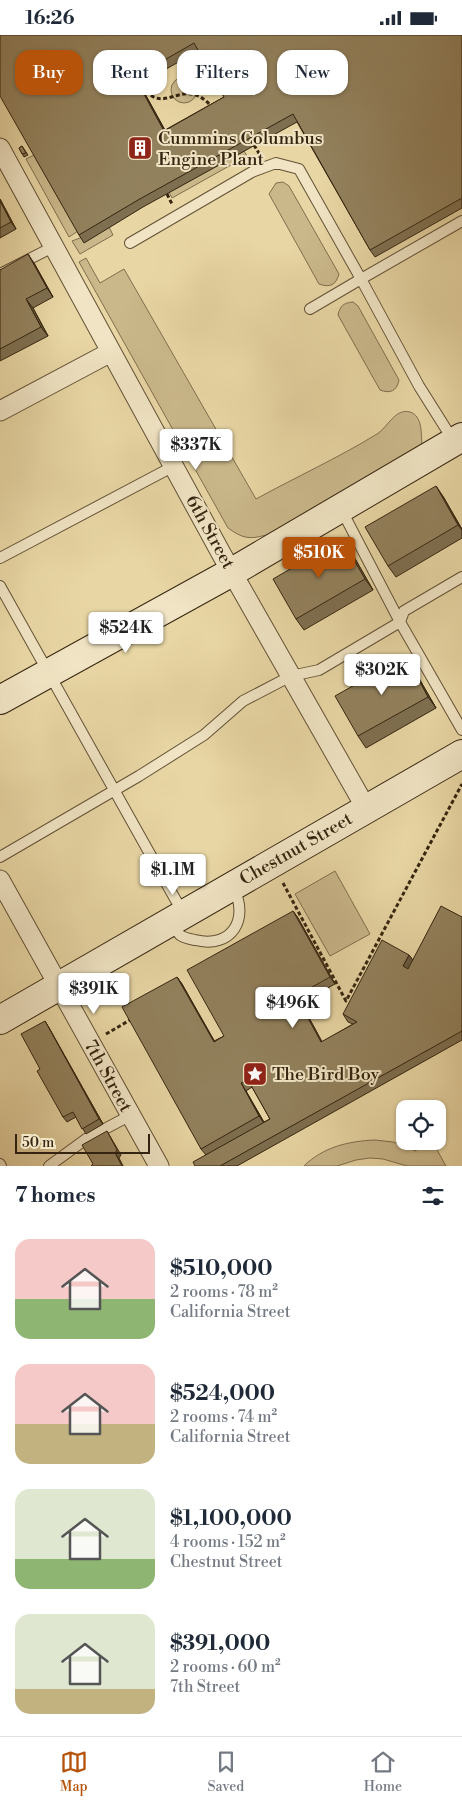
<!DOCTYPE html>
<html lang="en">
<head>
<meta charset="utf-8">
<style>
  body { margin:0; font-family:"Libre Bodoni",serif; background:#f2f2f3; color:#1f2937; height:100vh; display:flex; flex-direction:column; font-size:19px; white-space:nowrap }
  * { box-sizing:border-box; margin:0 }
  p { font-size:16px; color:#747a83 }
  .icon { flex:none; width:28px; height:28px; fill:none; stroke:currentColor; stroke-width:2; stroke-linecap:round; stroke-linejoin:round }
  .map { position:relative; height:1131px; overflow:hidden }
  .side { display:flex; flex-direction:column; background:#fff; flex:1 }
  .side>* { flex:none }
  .guide { position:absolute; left:15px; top:15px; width:432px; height:45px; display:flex; gap:10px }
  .controls { position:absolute; left:396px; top:1065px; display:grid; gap:10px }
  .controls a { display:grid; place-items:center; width:50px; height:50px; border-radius:10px; background:#fff; box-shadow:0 1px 4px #0004; font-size:25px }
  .scale { position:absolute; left:15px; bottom:12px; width:135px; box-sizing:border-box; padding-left:5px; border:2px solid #352510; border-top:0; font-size:14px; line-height:18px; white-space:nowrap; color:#352510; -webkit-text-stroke:4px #f0e4c4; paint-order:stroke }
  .price { position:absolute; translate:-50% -42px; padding:0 11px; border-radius:5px; background:#fff; color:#222; font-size:16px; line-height:32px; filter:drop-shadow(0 1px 2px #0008) }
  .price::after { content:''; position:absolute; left:50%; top:30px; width:15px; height:11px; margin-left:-8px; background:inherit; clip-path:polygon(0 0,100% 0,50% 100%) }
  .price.active { background:#b45309; color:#fff }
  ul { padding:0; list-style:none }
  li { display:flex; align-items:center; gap:15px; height:125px; padding:0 15px }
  li span { display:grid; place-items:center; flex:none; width:140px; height:100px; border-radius:15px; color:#555 }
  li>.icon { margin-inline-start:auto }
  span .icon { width:60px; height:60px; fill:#fffc; stroke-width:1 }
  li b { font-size:21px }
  h2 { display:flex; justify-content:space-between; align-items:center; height:60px; padding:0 15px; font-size:21px }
  .chip { padding:0 18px; border-radius:15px; background:#fff; box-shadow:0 1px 4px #0004; font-size:18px; line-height:45px }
  .chip.active { background:#b45309; color:#fff }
  .status { display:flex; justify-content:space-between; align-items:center; height:35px; padding:0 25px; background:#fff; direction:ltr }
  .status svg { height:14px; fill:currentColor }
  .tabs { display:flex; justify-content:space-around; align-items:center; height:70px; border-top:1px solid #e0e1e3; background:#fff; font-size:14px; color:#747a83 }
  .tabs a { display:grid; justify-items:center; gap:2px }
  .tabs .active { color:#b45309 }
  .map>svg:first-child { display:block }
  .grass { fill:#cab88b; stroke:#806e4e }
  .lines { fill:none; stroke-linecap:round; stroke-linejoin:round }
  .lane-casing { stroke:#625135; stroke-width:12 }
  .street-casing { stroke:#625135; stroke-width:21 }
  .secondary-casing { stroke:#352510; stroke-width:30 }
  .path { stroke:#352510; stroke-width:3; stroke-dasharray:4 2.5; stroke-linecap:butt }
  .lane { stroke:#f0e4c4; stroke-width:10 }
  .street { stroke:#f0e4c4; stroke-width:19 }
  .secondary { stroke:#f0e4c4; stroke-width:28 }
  .wall { fill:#7e6f50; stroke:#352510; fill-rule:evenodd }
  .shaded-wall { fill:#665a41; stroke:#352510 }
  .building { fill:#92815d; stroke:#352510; fill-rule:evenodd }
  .labels { text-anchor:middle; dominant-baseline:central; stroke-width:4; stroke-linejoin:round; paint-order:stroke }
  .poi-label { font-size:18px; fill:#352510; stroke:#f0e4c4; text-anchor:start }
  .street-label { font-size:18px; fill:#352510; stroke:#f0e4c4 }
</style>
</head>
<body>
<div class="status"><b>16:26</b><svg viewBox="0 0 49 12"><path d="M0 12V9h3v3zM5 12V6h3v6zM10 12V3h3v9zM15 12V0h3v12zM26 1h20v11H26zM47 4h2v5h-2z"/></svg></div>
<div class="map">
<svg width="462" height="1131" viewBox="0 0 462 1131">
  <rect width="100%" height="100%" fill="#e8d6a4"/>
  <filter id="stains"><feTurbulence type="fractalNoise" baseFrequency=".004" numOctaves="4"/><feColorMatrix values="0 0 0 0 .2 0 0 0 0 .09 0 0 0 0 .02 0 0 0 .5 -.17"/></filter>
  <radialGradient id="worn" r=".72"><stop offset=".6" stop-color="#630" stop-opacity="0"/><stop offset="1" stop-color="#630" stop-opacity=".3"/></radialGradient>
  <path class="grass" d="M171 55a13 13 0 1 1 26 0a13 13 0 1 1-26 0Z
    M244,116L247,121L172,163L169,157Z
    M34,120L78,196L69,202L26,124Z
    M283,147L289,151L339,239C336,250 330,253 319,249L269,159L276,148Z
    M109,192L113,200L80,219L72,206Z
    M86,223L100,248L124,234L256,464C296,442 338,423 377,399C388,392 395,373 410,377C423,381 421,400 422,410L266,500C249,505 242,503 228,493L79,227Z
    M353,267L358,271L399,345C397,356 390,359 380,355L338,280C340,271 343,268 353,267Z
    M335,836L370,899L330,921L295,859Z
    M375,1105L393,1107L416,1116L415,1112L425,1106H432L446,1131H407L383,1124L370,1123L356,1125L337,1131H304C323,1112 349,1106 375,1105Z"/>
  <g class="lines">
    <defs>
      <path id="lane" d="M130,208L252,137L276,128L299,134L361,244L310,274
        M0,239L53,212
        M453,405L419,351L361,244L462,186
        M341,474L400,587L462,695
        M0,523L174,431
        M0,551L183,878
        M0,822L139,741L204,700L243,666L291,641L319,635L400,587L404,576L462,542
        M170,888C174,892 177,897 180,900C184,903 190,904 195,905C232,914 250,884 233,852
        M0,1129L1,1131
        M49,1131L86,1104L131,1080"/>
      <path id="street" d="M0,113L222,520L366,773
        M0,376L111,317
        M0,845L159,1131"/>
      <path id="secondary" d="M0,665L232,537L462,402
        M0,985L462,719"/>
    </defs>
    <use href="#lane" class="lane-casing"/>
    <use href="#street" class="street-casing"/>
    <use href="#secondary" class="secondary-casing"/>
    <path class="path" d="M146,56C167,79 184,40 212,72
      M254,110L260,120
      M167,159L172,169
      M283,848L346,966L462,749
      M106,999L130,985"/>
    <use href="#lane" class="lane"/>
    <use href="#street" class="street"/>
    <use href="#secondary" class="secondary"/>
  </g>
  <path class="wall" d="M0,0H462V173L375,222L370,215L297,87L143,172L84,208L79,200ZM198,16L224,62L165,95L144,57L149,54L145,46Z
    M22,111L28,120L24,122L19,113Z
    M0,164L16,194L0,203Z
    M34,228L53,262L33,273L48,301L0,326V235Z
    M436,451L444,463L462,494V503L396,542L388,531Z
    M350,515L373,555L304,595L296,584Z
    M413,633L436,673L366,713L358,701Z
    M293,876L298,883L335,949L301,968L322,1007L353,989L348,987L343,979L409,920L413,925L462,882V1005L237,1131H195L206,1120L201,1114L177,942L182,949L214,1006L224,1001ZM252,1052L270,1084L264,1087L246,1056Z
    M48,991L103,1089L86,1099L76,1082L67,1087L63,1082L40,1034Z"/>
  <path class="shaded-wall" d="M139,50L144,57L169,103L164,96Z
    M0,164L16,194L11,187L0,166Z
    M28,219L34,228L53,262L47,253Z
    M26,264L33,273L48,301L41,292Z
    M436,451L444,463L462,495L458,490Z
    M342,504L350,515L373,555L365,544Z
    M406,621L413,633L436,673L428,662Z
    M293,876L298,883L335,949L330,942Z
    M409,920L414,927L408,938L403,931Z
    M177,942L182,949L219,1014L214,1007Z
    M296,961L301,968L326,1014L321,1007Z
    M45,986L48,991L103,1089L99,1084Z
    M241,1048L246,1056L264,1088L259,1081Z
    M107,1096L121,1120L119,1123L123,1131L115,1118Z"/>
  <path class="building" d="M0,0H462V163L370,215L293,79L138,165L79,200L0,61ZM194,8L224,62L164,96L139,50L144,47L140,39Z
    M22,111L26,118L22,119L19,113Z
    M0,166L11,187L0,193Z
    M28,219L47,253L26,264L41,292L0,314V235Z
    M436,451L458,490L388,531L365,492Z
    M342,504L365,544L296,584L273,544Z
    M406,621L428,662L358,701L335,661Z
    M441,871L462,882V996L220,1131H195L193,1127L270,1084L248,1045L241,1048L259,1081L201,1114L122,972L177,942L214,1007L224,1001L187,935L293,876L330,942L296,961L321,1007L357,987L343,979L382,905L409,920L403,931L408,934Z
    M45,986L99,1084L82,1094L73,1077L63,1082L37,1036L40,1034L21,999Z
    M107,1096L117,1115L115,1118L122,1131H91L93,1129L82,1110Z"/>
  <defs>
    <symbol id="building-square" viewBox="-11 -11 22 22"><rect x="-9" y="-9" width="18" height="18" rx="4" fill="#8f2418" stroke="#f0e4c4"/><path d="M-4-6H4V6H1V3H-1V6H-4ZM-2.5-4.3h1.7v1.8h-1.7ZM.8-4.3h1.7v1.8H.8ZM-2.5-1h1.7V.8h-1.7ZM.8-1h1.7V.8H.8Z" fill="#fff"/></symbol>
    <symbol id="sight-square" viewBox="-11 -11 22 22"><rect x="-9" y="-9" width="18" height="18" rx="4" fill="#8f2418" stroke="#f0e4c4"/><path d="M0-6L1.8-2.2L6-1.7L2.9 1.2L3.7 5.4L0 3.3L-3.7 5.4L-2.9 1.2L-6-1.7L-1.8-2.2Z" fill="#fff"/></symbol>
  </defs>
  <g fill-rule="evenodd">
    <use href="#building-square" x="126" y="99" width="28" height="28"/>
    <use href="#sight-square" x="241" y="1025" width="28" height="28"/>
  </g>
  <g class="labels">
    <g class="poi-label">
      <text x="158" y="103">Cummins Columbus<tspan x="158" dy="21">Engine Plant</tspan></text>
      <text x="272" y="1039">The Bird Boy</text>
    </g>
    <g class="street-label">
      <text transform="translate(210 497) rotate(61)">6th Street</text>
      <text transform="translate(296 814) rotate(-30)">Chestnut Street</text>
      <text transform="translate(108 1041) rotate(61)">7th Street</text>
    </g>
  </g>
  <rect width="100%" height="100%" filter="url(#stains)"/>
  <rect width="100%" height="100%" fill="url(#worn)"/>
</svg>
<div class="controls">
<a><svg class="icon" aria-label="locate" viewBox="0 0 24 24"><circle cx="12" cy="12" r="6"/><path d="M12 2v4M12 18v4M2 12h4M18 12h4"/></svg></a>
</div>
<div class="scale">50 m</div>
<b class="price" style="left:196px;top:436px">$337K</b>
<b class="price active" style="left:319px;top:544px">$510K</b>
<b class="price" style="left:126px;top:619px">$524K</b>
<b class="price" style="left:382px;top:661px">$302K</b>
<b class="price" style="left:173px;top:861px">$1.1M</b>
<b class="price" style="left:94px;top:980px">$391K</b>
<b class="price" style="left:293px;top:994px">$496K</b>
<div class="guide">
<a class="chip active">Buy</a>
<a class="chip">Rent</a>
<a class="chip">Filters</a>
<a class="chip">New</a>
</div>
</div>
<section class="side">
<h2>7 homes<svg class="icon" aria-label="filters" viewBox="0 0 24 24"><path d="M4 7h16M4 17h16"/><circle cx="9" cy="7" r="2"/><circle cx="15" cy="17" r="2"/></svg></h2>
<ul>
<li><span style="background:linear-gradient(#f6c9c9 60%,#8fb573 0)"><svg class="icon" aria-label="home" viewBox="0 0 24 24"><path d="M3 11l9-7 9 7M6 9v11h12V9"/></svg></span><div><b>$510,000</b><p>2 rooms · 78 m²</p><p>California Street</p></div></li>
<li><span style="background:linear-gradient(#f6c9c9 60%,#c2b280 0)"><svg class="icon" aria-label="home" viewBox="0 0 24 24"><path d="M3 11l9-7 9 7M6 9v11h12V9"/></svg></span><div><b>$524,000</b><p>2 rooms · 74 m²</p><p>California Street</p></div></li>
<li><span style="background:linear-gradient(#dfe7d0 70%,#8fb573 0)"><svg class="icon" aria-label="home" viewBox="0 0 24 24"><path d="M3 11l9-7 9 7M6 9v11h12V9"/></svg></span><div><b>$1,100,000</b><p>4 rooms · 152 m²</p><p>Chestnut Street</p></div></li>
<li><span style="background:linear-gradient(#dfe7d0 75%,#c2b280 0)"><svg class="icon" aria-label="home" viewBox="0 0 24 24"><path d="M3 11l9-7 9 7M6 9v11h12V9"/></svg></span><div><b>$391,000</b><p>2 rooms · 60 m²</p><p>7th Street</p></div></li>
</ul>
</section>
<nav class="tabs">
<a class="active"><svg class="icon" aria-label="map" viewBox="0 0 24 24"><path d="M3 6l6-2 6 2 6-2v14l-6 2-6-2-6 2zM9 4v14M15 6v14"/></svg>Map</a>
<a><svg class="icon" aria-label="saved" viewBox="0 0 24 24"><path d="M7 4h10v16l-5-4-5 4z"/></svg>Saved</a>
<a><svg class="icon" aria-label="home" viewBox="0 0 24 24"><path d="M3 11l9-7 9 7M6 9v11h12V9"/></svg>Home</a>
</nav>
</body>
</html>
